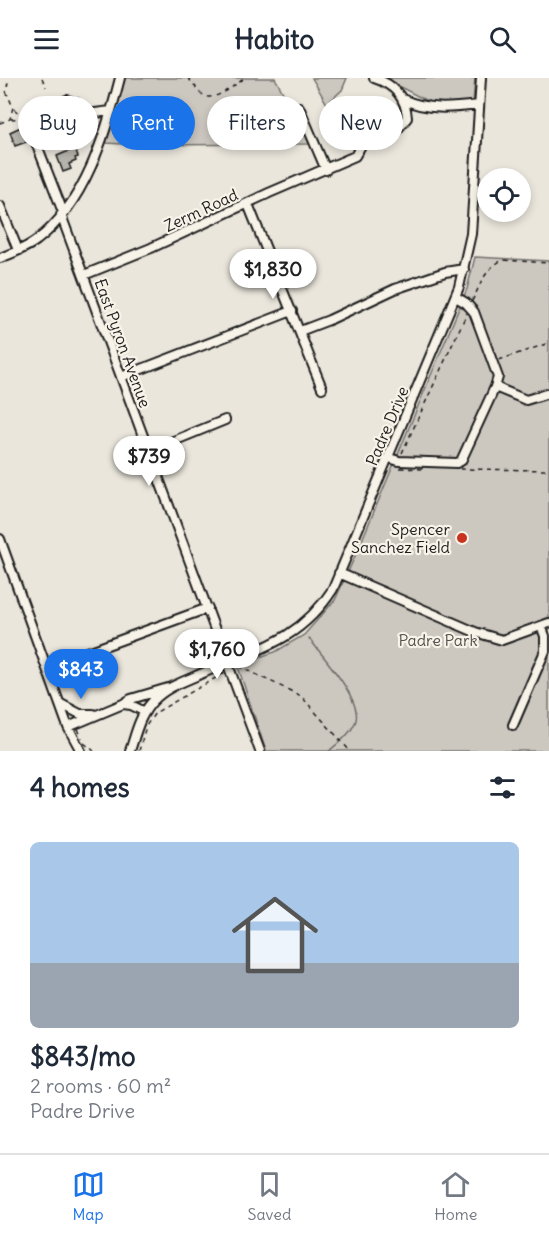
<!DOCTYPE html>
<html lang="en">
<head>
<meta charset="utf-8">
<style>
  body { margin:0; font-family:Delius,sans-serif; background:#f6f6f7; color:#1f2937; height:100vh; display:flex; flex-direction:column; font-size:22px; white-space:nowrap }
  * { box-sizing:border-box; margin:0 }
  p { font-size:20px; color:#747a83 }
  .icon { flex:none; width:33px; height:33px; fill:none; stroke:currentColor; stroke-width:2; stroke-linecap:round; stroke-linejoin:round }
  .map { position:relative; height:673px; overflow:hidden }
  .drawer { display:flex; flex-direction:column; background:#fff; flex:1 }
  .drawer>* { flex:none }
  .hud { position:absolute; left:18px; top:18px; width:513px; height:54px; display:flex; gap:12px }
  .fabs { position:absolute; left:477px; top:90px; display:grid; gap:12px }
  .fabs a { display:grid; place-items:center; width:54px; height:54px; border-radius:50%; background:#fff; box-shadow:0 3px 9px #0003; font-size:30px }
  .price { position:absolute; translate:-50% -51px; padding:0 14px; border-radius:21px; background:#fff; color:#222; font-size:20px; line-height:39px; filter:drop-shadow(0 2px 3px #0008) }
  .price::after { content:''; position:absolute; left:50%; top:36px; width:18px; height:14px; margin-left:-9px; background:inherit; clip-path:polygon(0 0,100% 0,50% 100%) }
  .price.on { background:#1a73e8; color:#fff }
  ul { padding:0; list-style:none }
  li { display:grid; align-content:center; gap:12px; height:318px; padding:0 30px }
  li span { display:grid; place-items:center; height:186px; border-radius:9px; color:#555 }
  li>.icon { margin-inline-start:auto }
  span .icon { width:108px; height:108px; fill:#fffc; stroke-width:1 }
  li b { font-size:26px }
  h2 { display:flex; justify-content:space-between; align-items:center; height:72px; padding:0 30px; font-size:26px }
  .pill { padding:0 21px; border-radius:27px; background:#fff; box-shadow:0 3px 9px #0003; font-size:21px; line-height:54px }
  .pill.on { background:#1a73e8; color:#fff }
  header { display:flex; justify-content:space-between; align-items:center; height:78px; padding:0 30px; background:#fff; font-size:27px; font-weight:800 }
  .menu { display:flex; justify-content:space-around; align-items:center; height:84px; border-top:2px solid #e0e1e3; background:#fff; font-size:16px; color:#747a83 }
  .menu a { display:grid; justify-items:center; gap:3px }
  .menu .on { color:#1a73e8 }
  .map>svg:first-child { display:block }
  .green { fill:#ccc8c0; stroke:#74726e; stroke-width:1.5 }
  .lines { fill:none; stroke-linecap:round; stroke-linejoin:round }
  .stream { stroke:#6d6c68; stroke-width:1.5 }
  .building { fill:#b6b4ac; stroke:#1c1c1c; stroke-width:1.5 }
  .minor-casing { stroke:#1c1c1c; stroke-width:12 }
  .path { stroke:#1c1c1c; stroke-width:1.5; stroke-dasharray:4.5 4.5; stroke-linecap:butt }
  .minor { stroke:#f7f3e8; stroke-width:8 }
  .poi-dot { fill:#c8321e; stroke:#f7f3e8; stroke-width:2 }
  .labels { text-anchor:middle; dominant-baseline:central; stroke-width:4.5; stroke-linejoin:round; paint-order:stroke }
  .street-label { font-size:16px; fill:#1c1c1c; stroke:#f7f3e8 }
  .poi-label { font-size:16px; fill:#1c1c1c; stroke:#f7f3e8; text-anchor:end }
  .park-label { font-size:16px; fill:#51504d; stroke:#f7f3e8 }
</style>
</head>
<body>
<header><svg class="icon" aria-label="menu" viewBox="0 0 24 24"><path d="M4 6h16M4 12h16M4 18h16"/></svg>Habito<svg class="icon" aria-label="search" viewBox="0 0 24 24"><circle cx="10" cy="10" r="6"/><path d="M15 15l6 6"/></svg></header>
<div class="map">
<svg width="549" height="673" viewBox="0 0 549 673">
  <rect width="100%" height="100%" fill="#eae6dc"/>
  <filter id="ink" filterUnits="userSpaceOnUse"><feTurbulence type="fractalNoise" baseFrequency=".0167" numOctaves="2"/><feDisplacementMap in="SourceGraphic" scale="12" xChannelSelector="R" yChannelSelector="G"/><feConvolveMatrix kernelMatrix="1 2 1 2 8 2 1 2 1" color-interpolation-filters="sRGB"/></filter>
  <g filter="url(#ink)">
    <path class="green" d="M125,0H275L311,66L139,67L106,65Z
      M312,0H347L342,12L327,26Z
      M383,0H475L473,25H431Z
      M475,179L549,183V673H266L237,586L275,574L304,557L335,522L357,474L467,211Z"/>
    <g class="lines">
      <path class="stream" d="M309,560C322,578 365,624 355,645C350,657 338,665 329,673"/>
    </g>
    <path class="building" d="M69,29L73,30L85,63L81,65L82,68L75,71L78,79L75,80L76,83L69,86L71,91L63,94L57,78L71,72L66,59L61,61L59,54L72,49L69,40L56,45L53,38L68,32Z
      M27,46L26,53L29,63L15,68L10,54Z"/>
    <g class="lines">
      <defs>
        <path id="minor" d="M402,21C428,33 452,30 479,27
          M299,29L326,92
          M30,39L48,34
          M248,126L322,310
          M0,128L18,172
          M63,134L35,62C37,45 50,28 67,22L76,25L87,36L111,33
          M61,137L260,673
          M0,180C13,175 27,170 37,162C85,126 106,55 120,0
          M84,197L151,170L269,115L355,78L362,66L369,62L377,63L397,52L407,40C406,19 393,6 374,0
          M300,253L329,242L395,211L445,194L464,191
          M121,299L292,233
          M495,309L526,322L549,315
          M149,373L225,342
          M389,380L399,383L457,385L461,383L495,309L498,299L474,234L466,225L456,219
          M0,461L68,649L81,673
          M339,495L475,554L502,562L549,545
          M47,589L208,530
          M61,626L80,636H93
          M123,626L131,627L145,634
          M513,647L545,573V558L541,548
          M68,649L123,626L131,621L168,610
          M130,673C136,655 139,638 153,623C165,610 180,605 196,598C251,573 298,566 333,511L459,209L471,156L481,0"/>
      </defs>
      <use href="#minor" class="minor-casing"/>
      <path class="path" d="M42,0L46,9
        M188,0C193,5 199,15 205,18C216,23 236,6 245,0
        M14,31L24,40
        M11,41L24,40
        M26,44L30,53
        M0,45L10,41L13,29L6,13L9,0
        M472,223C481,206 485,190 503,182L549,185
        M499,282L549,265
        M402,375L467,235
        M400,390L422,391
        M460,391L549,392
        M239,588L301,618L350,673
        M78,651L82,660
        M84,665L94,673
        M139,673L146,648L155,635L224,595"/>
      <use href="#minor" class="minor"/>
    </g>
  </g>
  <circle class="poi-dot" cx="462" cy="460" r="6"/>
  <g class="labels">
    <g class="street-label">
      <text transform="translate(201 132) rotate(-25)">Zerm Road</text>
      <text transform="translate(123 265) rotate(70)">East Pyron Avenue</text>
      <text transform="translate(387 348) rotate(-67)">Padre Drive</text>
    </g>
    <g class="poi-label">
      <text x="450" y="451">Spencer<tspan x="450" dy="18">Sanchez Field</tspan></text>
    </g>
    <g class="park-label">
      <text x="438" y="562">Padre Park</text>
    </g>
  </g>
</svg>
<div class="fabs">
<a><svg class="icon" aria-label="locate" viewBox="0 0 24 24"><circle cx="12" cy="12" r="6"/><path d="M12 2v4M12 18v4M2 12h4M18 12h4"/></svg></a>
</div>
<b class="price" style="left:273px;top:222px">$1,830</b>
<b class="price" style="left:149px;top:409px">$739</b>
<b class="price" style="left:217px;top:602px">$1,760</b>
<b class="price on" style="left:81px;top:622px">$843</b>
<div class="hud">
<a class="pill">Buy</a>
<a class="pill on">Rent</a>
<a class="pill">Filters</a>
<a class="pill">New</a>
</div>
</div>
<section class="drawer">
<h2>4 homes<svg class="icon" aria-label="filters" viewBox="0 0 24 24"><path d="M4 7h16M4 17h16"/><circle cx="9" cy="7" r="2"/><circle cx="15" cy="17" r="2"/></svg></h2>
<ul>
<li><span style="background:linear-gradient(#a9c7e8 65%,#9aa5b1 0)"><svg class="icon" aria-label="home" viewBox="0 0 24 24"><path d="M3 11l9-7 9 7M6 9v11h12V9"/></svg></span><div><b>$843/mo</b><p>2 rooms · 60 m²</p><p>Padre Drive</p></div></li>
</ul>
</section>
<nav class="menu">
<a class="on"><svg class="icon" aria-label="map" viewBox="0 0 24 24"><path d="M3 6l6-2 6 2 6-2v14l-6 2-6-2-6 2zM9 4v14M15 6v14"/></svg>Map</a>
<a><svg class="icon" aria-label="saved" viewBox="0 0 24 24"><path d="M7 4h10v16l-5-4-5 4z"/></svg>Saved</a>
<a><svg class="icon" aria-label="home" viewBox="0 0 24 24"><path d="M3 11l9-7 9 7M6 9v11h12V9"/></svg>Home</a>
</nav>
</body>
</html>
